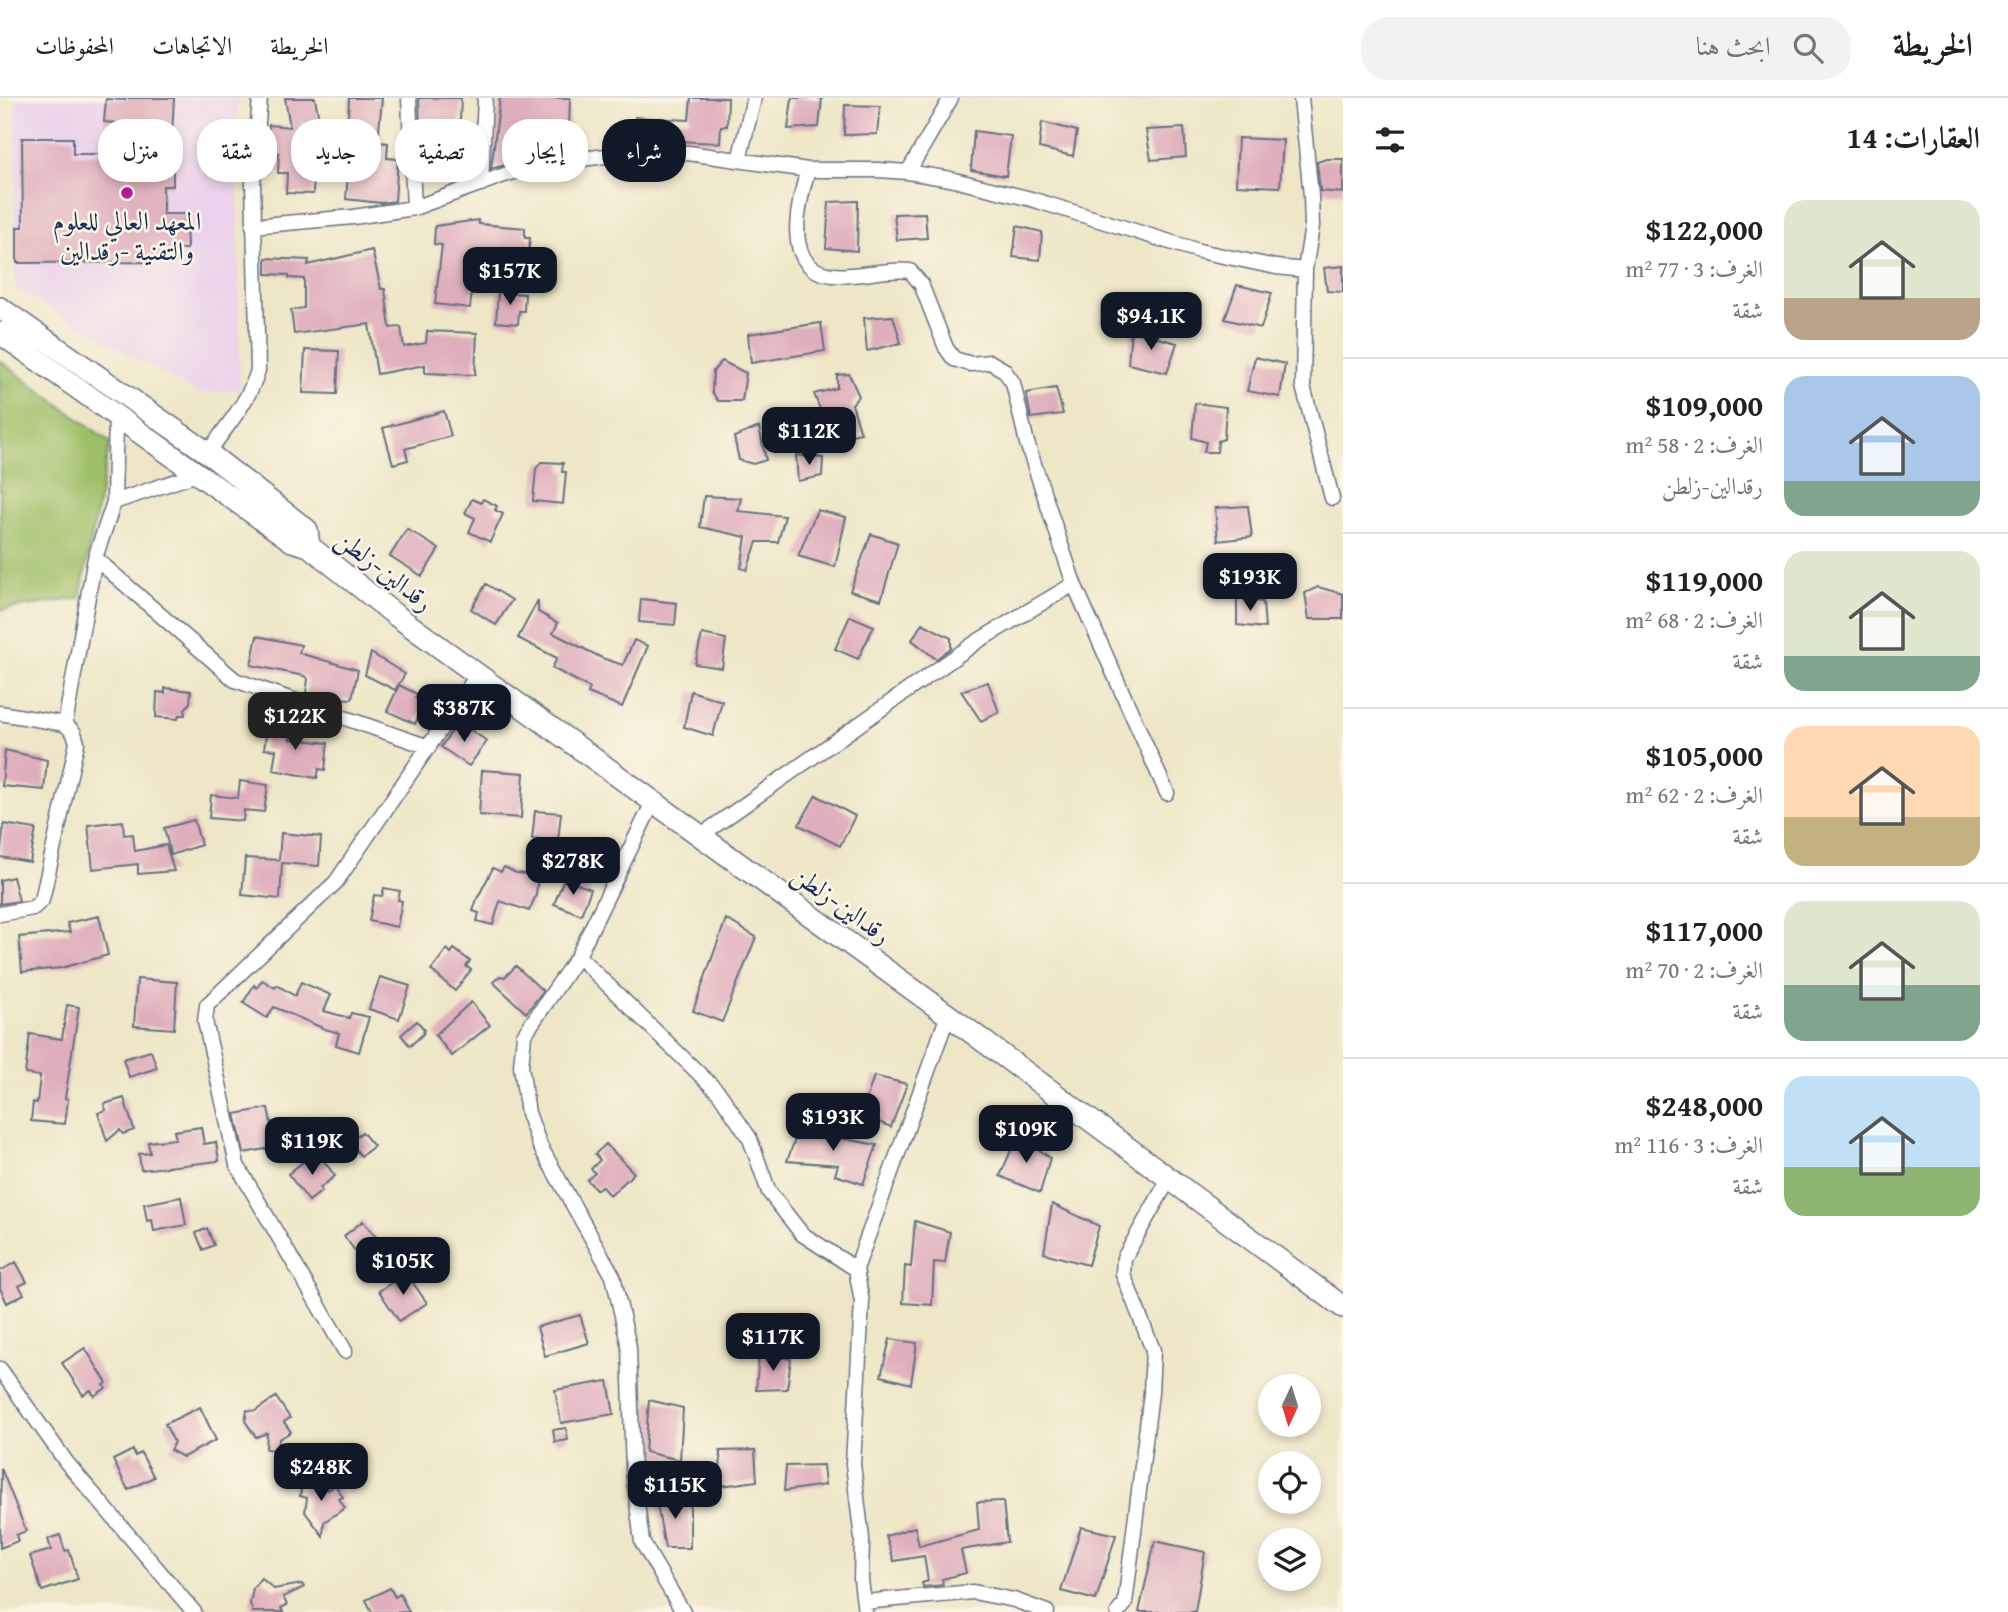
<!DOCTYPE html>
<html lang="ar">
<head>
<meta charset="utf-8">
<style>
  body { margin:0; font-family:"Gentium Book Plus",Amiri,serif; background:#f2f2f2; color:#222; direction:rtl; height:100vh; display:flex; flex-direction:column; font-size:26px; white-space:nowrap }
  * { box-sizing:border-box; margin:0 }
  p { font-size:23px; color:#767676 }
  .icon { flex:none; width:38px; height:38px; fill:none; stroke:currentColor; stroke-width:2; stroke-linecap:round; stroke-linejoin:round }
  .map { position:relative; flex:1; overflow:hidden; direction:ltr }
  .details { display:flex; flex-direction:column; background:#fff; width:665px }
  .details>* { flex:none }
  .guide { position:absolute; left:21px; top:21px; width:665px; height:63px; direction:rtl; display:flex; gap:14px }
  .needle { width:46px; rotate:184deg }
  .tools { position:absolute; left:1258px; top:1276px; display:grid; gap:14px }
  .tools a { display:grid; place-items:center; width:63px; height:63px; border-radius:50%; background:#fff; box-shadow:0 4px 10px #0003; font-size:35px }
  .price { position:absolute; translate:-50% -60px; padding:0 16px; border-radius:14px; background:#111827; color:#fff; font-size:23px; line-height:46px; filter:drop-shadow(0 2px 4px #0008) }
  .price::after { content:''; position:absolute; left:50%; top:42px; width:21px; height:16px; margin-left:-10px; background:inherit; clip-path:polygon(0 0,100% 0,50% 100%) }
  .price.on { background:#222; color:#fff }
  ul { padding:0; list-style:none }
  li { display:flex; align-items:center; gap:21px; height:175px; padding:0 28px }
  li+li { border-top:2px solid #e0e0e0 }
  li span { display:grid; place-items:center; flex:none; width:196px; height:140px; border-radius:21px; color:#555 }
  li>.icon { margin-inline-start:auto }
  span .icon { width:84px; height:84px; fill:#fffc; stroke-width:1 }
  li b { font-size:30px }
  h2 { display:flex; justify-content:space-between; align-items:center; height:84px; padding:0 28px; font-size:30px }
  .tag { padding:0 24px; border-radius:28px; background:#fff; box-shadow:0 4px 10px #0003; font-size:24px; line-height:63px }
  .tag.on { background:#111827; color:#fff }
  header { display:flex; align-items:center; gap:42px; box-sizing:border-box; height:98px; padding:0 35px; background:#fff; border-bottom:2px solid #e0e0e0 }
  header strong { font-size:33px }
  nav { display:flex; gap:38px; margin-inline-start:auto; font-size:24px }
  .search { width:490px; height:63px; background:#f2f2f2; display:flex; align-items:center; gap:18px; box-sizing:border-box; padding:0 24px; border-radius:28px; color:#767676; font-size:26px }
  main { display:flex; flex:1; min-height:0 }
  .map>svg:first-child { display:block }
  .built { fill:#ead1ec }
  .green { fill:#9ebf68; stroke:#5c7763; stroke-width:2 }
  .building { fill:#dfaebc }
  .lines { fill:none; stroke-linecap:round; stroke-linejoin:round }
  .street-casing { stroke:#656f83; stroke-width:17 }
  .primary-casing { stroke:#656f83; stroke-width:24 }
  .street { stroke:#fff; stroke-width:14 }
  .primary { stroke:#fff; stroke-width:21 }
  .poi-dot { fill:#b5179e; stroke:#fcf5e5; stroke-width:2.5 }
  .labels { text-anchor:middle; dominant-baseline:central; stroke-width:5; stroke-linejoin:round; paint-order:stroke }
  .poi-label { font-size:26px; fill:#1b2f5e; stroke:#fcf5e5 }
  .street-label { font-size:26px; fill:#1b2f5e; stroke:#fcf5e5 }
</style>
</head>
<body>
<header>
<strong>الخريطة</strong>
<div class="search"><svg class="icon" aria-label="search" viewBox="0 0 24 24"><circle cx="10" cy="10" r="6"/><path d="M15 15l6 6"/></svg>ابحث هنا</div>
<nav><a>الخريطة</a><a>الاتجاهات</a><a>المحفوظات</a></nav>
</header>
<main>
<section class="details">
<h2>العقارات: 14<svg class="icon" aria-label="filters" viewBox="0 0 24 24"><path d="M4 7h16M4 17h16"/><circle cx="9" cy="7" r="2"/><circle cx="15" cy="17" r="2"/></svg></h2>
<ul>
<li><span style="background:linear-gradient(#dfe7d0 70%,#b9a48a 0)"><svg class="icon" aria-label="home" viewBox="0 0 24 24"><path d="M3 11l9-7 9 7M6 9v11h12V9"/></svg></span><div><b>$122,000</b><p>الغرف: 3 · 77 m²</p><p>شقة</p></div></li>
<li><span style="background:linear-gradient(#a9c7e8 75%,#7fa58c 0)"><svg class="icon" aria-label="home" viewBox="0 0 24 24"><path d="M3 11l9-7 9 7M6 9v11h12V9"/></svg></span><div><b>$109,000</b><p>الغرف: 2 · 58 m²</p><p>رقدالين-زلطن</p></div></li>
<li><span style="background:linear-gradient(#dfe7d0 75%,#7fa58c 0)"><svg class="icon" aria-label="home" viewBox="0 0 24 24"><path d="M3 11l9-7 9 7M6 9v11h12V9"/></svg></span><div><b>$119,000</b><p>الغرف: 2 · 68 m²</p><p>شقة</p></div></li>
<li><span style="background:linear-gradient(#ffd9b3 65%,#c2b280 0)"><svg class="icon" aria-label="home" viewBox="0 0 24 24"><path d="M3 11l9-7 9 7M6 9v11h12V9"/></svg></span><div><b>$105,000</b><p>الغرف: 2 · 62 m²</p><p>شقة</p></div></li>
<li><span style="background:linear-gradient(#dfe7d0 60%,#7fa58c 0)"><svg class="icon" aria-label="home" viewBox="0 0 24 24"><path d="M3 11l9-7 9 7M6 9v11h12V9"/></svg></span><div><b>$117,000</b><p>الغرف: 2 · 70 m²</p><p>شقة</p></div></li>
<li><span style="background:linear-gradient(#bfe0f5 65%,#8fb573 0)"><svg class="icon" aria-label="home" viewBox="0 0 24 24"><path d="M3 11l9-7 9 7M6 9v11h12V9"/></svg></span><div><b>$248,000</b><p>الغرف: 3 · 116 m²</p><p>شقة</p></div></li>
</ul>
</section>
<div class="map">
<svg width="1343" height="1514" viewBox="0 0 1343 1514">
  <rect width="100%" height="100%" fill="#fcf5e5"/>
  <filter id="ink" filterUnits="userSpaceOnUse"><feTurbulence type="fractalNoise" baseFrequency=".0143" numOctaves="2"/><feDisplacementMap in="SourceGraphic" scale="14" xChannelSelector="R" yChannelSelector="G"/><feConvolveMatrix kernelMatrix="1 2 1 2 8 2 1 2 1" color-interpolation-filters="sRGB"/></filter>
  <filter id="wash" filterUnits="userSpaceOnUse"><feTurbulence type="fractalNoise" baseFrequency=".00686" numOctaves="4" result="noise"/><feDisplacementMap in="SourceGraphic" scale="28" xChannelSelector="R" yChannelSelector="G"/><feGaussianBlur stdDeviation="1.57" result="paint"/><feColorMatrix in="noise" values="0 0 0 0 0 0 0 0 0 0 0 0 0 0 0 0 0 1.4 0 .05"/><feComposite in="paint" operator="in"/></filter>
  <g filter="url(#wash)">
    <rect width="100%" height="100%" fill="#eee6c7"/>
    <path class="built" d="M16,0H237L240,291L198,296L15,190Z"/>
    <path class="green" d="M0,263L110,344L80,500L0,512Z"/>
    <g id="blocks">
      <path class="building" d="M125,0H174L172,37L115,33L116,25L104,24L106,1L125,2Z
        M285,0H315L319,22L301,25L300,64L304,65V71H314L313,96L286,95L287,75H278L279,55L266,54L269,27L290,29Z
        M349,0H382L378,44L388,45L387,60L398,61L395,103L381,105L346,101L348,76H353L355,38H347Z
        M419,0H461L460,24H457L455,64L421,62Z
        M500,0H570L569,31L577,33L576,52L524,58L523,62L491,71Z
        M691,0H728L727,28H721L720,45L675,43V45H634L635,19L689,22Z
        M792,0H822L819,29L788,31Z
        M845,7L880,8L877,36L844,37Z
        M1042,24L1077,33L1073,58L1039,50Z
        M1184,30L1186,59L1151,62L1146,32Z
        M974,33L1011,38L1006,78L971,72Z
        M22,40H73V56H173V88H163V116H186L187,151H179V164L17,165V129H23Z
        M1238,40L1283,42L1280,89L1236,87Z
        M1327,61H1343V95L1320,93L1317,64Z
        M858,103L857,153L826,150L829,104Z
        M925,115L927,140L897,142L894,116Z
        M478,122L479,126L525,130V140H530L528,157L522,156L520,170L475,165L470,210L435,206L442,147L434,146L435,128Z
        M1017,128L1042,134L1040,162L1013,159Z
        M372,152L381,191H385L390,230L401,229L404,249L426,245L427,233L477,235L475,277L425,275V267L377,276L369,226L294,236L291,212L304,210V181L289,180V177L266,176V160L309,162L308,167Z
        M1343,168V194L1327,193L1324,170Z
        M1237,187L1272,195L1261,230L1225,221Z
        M498,194L525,196L524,213H519L518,226L496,224Z
        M893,218L901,245L867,253L864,220Z
        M821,225L825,253L751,265L748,236Z
        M1131,233L1177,245L1167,275L1128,266Z
        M305,252L339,253L337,296L303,295Z
        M1255,259L1285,266L1280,299L1247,293Z
        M722,263L746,275L742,303H718L712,294L713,273Z
        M849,276L859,298L852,306L861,335L832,341L814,296L837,290V277Z
        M1056,290L1063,316L1031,320L1026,295Z
        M1195,305L1226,309L1224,341L1218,343L1217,354H1204L1206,344L1192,340Z
        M444,313L451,338L405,351L408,362L393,366L383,330Z
        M759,329L766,362L753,366L739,362L734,339Z
        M796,357L823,360L822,378L798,383Z
        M541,364L563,365L562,374H566L563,406L533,403L536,371Z
        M704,398L741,400L738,413L785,418L778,444H757L747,472L741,470L746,439L700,429Z
        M472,401L481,405L483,401L497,408L495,412L503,416L490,444L469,434L475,420L465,415Z
        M1248,408L1252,439L1218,443L1215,410Z
        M817,412L846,419L835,469L798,458Z
        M407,431L439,451L422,478L390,458Z
        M871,436L898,445L881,502L850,493Z
        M486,486L512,502L496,527L471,511Z
        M1318,489L1343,496V521H1309L1305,495Z
        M1237,500L1263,504L1265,530L1237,527Z
        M641,501L677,505L675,527L639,524Z
        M538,502V514L558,525L553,535L602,560L623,567L634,542L648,548L622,609L588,595L590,590L552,570L557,560L518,540Z
        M850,518L874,528L858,561L835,551Z
        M922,525L951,540V550L936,561L912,542Z
        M702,536L726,541L722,570L695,566Z
        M257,538L301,547L299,555L358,572L352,601L313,599L306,596L308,581L304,578L251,567Z
        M371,555L405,576L395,592L365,577Z
        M988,584L999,614L981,623L961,593Z
        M399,587L417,596L415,600L425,605L415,626L387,613Z
        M165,590L191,593L190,605L185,611V617H179L178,621L156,619L157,594L165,595Z
        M691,593L722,603L713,638L684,629Z
        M458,624L487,643L469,668L441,649Z
        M268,625L292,628L290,641L328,645L325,672L319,671L317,680L273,672L276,652L264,651Z
        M5,652L47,662L44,692L2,688Z
        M482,672L524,675L521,720L479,717Z
        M240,683L268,687L264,714L244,712L243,723L209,720L211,697L238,700Z
        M816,697L855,718L840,748L799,727Z
        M535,713L561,715L558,743L532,741Z
        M194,722L201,747L171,757L164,730Z
        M123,723L124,737L133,736L135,753L166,747L174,773L138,776V766L93,771L88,727Z
        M4,726L36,731L30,764L0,759Z
        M281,735L321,739L319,768L282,765L280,801L242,797L245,760L279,762Z
        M504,769L516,775L538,777L536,797L529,813L500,803L493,827L477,823L479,815L473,813L477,801L493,770L501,774Z
        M13,779L19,803L0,806V782Z
        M564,781L591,791L581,817L554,806Z
        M384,790L400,793L398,802L402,803L397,829L369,823L374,797L382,798Z
        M99,818L108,857L61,870L22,874L19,839L70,834L67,825Z
        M726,821L756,839L722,924L693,913Z
        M447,851L451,855L454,851L470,863L466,868L471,872L455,893L431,872Z
        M516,868L543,893L526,915L493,884L500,878L505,879Z
        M380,879L410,888L399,921L369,911Z
        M137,881L177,884L174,931L134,928Z
        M262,882L275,890L277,887L295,898L301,884L331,897L324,913L349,920L351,915L369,919L359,954L336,947L339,935L325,931L274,909L267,920L243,905L254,887L257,890Z
        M471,904L490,927L452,958L435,937Z
        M67,907L79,909L65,1000L68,1001L65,1026L31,1023L33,1004L37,1005L40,978L25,976L30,936L62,941Z
        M417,923L424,931L423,936L410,948L401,937Z
        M151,953L157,970L129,979L123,961Z
        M874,978L907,986L891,1029L861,1017Z
        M124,1000L134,1032L123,1036L120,1032L107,1043L98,1015L106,1012L104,1006Z
        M268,1010L276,1049L244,1055L235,1016Z
        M800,1028L825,1035L824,1037L877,1047L863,1086L835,1077L838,1067L787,1063Z
        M201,1029L204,1046L216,1044L219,1063L141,1072L139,1056L150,1055L148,1044L176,1041L174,1033Z
        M362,1034L374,1048L361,1058L350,1044Z
        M1018,1036L1050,1060L1040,1095L1000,1078Z
        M606,1046L634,1075L610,1098L601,1088L597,1092L587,1082L595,1075L591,1071L600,1062L595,1056Z
        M309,1059L314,1064L321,1059L335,1078L320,1090L322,1093L309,1103L288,1076Z
        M181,1099L186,1127L154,1133L152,1122L147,1123L144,1106Z
        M1052,1106L1099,1128L1088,1167L1044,1155Z
        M363,1123L379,1143L359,1158L344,1138Z
        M915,1123L950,1134L945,1165L934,1164L932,1207L903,1205L905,1168L911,1169Z
        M207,1130L214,1147L203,1152L196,1135Z
        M16,1164L27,1184L19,1188L24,1196L7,1205L0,1190V1173Z
        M406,1175L427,1205L399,1223L379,1193Z
        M580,1217L589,1245L545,1258L537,1229Z
        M890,1241L917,1245L911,1286L881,1278Z
        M85,1250L107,1285L104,1287L106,1290L94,1298L91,1292L83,1297L62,1265Z
        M759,1256L791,1261L787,1291L756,1292Z
        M608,1283L614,1316L561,1325L555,1292Z
        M276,1299L290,1320L284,1324L291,1334L279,1341L278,1352L266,1351L267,1335L256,1339L245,1323L247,1312L255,1313Z
        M649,1302L683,1310L680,1362L645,1354Z
        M200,1309L216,1342L183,1359L170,1352L174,1344L165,1326Z
        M566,1330L568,1342L555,1344L553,1332Z
        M133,1352L135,1358L141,1355L154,1379L128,1392L113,1362Z
        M755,1352L757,1383L721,1388L720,1353Z
        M823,1367L825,1387L784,1393L786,1368Z
        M1,1370L26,1433L16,1437L18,1443L0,1450Z
        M321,1381L328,1392L335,1387L343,1399L339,1401L345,1410L324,1424L323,1438L305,1414L307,1400L300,1398L302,1385L312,1387Z
        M690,1397V1450H665L656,1401Z
        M1003,1403L1007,1444L961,1452L966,1475L942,1481L943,1487L923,1489L922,1485L928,1483L924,1458L894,1463L886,1438L915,1429L919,1448L979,1432L977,1404Z
        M1081,1429L1116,1437L1096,1502L1061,1493Z
        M60,1437L65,1453L69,1452L78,1481L42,1493L30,1458L51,1452L48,1441Z
        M1155,1443L1205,1454L1195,1514H1139Z
        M261,1480L274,1491L302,1486L304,1489L283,1499L287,1507L281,1510L283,1514H253L250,1506L253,1490Z
        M390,1490L395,1499L400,1496L409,1514H372L366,1502Z"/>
    </g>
  </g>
  <g filter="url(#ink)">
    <use href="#blocks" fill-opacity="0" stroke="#656f83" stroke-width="2"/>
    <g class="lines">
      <defs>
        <path id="street" d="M409,0L414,110
          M1301,0L1311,98L1312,128L1305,172L1303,288L1332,400
          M739,62L754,0
          M808,72C798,106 781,172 833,177C858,180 884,170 910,173L921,186L946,250L954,261L971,266L990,264L1004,272L1013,285L1027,345L1074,486L1167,695
          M908,74L951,0
          M481,86L485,0
          M253,128L353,119L414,110L507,76L549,65L639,54L688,55L808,72H878L908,74L950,81L1031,101L1199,153L1276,169L1305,172
          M208,355C226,328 249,304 258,272L253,86L260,0
          M114,404L197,376
          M95,460L235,582L429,649
          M0,615L65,626L74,635L77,645L42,802L33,810L0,816
          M65,626L95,460L114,404L116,317
          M653,704L578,858L524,937L521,968L528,1015L540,1048L613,1178L629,1249L633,1374L642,1444L683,1514
          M700,738L978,543L1074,486
          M578,858L719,995L750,1041L769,1094L802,1136L856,1171
          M345,1253L237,1067L205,923L207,907L336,784L478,576
          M0,1271L67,1365L194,1514
          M864,1504L973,1494L1014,1502L1047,1514
          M865,1514L861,1482L862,1441L853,1366L862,1204L856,1171L948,917
          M1118,1514L1125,1506L1151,1295L1153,1252L1123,1176L1124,1160L1169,1081"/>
        <path id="primary" d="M0,210L208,355L307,432L309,448
          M0,235L292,443L309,448L394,516L948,917L1343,1209"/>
      </defs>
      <use href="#street" class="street-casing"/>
      <use href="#primary" class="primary-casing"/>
      <use href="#street" class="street"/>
      <use href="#primary" class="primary"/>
    </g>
  </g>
  <circle class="poi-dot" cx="127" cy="95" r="7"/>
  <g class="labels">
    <g class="poi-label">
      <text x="127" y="122">المعهد العالي للعلوم<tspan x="127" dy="30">والتقنية -رقدالين</tspan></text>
    </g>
    <g class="street-label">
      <text transform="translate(385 472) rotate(38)">رقدالين-زلطن</text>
      <text transform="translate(842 806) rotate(36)">رقدالين-زلطن</text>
    </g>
  </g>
</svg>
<div class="tools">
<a><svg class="needle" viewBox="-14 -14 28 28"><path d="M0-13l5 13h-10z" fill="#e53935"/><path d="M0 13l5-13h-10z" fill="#767676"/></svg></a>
<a><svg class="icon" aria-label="locate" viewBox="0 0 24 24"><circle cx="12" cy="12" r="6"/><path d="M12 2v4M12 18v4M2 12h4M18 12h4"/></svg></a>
<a><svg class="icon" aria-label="layers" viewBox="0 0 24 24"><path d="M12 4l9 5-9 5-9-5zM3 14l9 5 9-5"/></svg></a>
</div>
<b class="price" style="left:510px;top:209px">$157K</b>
<b class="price" style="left:1151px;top:254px">$94.1K</b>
<b class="price" style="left:809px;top:369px">$112K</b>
<b class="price" style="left:1250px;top:515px">$193K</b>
<b class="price" style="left:464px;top:646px">$387K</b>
<b class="price on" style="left:295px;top:654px">$122K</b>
<b class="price" style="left:573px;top:799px">$278K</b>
<b class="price" style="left:833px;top:1055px">$193K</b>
<b class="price" style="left:1026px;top:1067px">$109K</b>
<b class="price" style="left:312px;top:1079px">$119K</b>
<b class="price" style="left:403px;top:1199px">$105K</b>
<b class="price" style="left:773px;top:1275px">$117K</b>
<b class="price" style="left:321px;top:1405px">$248K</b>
<b class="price" style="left:675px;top:1423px">$115K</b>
<div class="guide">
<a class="tag on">شراء</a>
<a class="tag">إيجار</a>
<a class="tag">تصفية</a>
<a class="tag">جديد</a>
<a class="tag">شقة</a>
<a class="tag">منزل</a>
</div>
</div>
</main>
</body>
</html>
